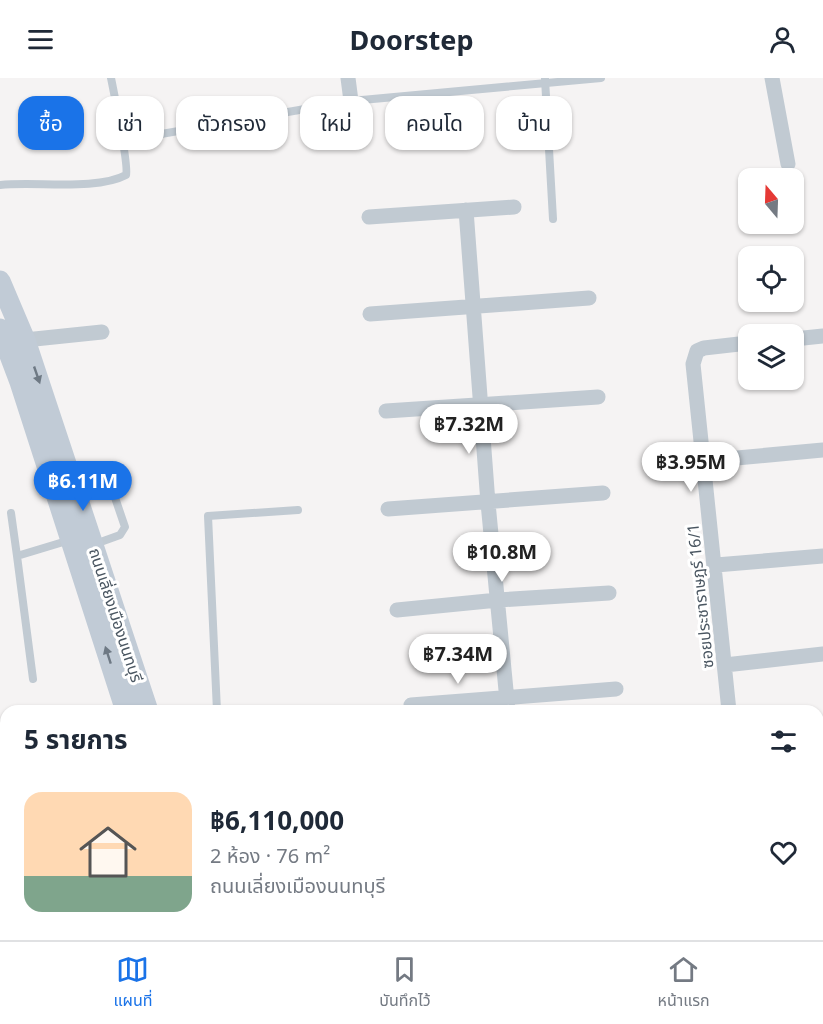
<!DOCTYPE html>
<html lang="th">
<head>
<meta charset="utf-8">
<style>
  body { margin:0; font-family:"Noto Sans","Noto Sans Thai",sans-serif; background:#f2f2f3; color:#1f2937; height:100vh; display:flex; flex-direction:column; font-size:22px; white-space:nowrap }
  * { box-sizing:border-box; margin:0 }
  p { font-size:20px; color:#747a83 }
  .icon { flex:none; width:33px; height:33px; fill:none; stroke:currentColor; stroke-width:2; stroke-linecap:round; stroke-linejoin:round }
  .map { position:relative; flex:1; overflow:hidden }
  .sheet { position:absolute; left:0px; top:627px; width:824px; height:236px; display:flex; flex-direction:column; background:#fff; border-radius:18px 18px 0 0; box-shadow:0 2px 4px #0004 }
  .sheet>* { flex:none }
  .guide { position:absolute; left:18px; top:18px; width:788px; height:54px; display:flex; gap:12px }
  .needle { width:39px; rotate:341deg }
  .buttons { position:absolute; left:738px; top:90px; display:grid; gap:12px }
  .buttons a { display:grid; place-items:center; width:66px; height:66px; border-radius:12px; background:#fff; box-shadow:0 2px 4px #0004; font-size:30px }
  .price { position:absolute; translate:-50% -51px; padding:0 14px; border-radius:21px; background:#fff; color:#222; font-size:20px; line-height:39px; filter:drop-shadow(0 2px 3px #0008) }
  .price::after { content:''; position:absolute; left:50%; top:36px; width:18px; height:14px; margin-left:-9px; background:inherit; clip-path:polygon(0 0,100% 0,50% 100%) }
  .price.on { background:#1a73e8; color:#fff }
  ul { padding:0; list-style:none }
  li { display:flex; align-items:center; gap:18px; height:150px; padding:0 24px }
  li span { display:grid; place-items:center; flex:none; width:168px; height:120px; border-radius:18px; color:#555 }
  li>.icon { margin-inline-start:auto }
  span .icon { width:72px; height:72px; fill:#fffc; stroke-width:1 }
  li b { font-size:26px }
  h2 { display:flex; justify-content:space-between; align-items:center; height:72px; padding:0 24px; font-size:26px }
  .tag { padding:0 21px; border-radius:18px; background:#fff; box-shadow:0 2px 4px #0004; font-size:21px; line-height:54px }
  .tag.on { background:#1a73e8; color:#fff }
  header { display:flex; justify-content:space-between; align-items:center; height:78px; padding:0 24px; background:#fff; font-size:27px; font-weight:700 }
  .tabs { display:flex; justify-content:space-around; align-items:center; height:84px; border-top:2px solid #e0e1e3; background:#fff; font-size:16px; color:#747a83 }
  .tabs a { display:grid; justify-items:center; gap:3px }
  .tabs .on { color:#1a73e8 }
  .map>svg:first-child { display:block }
  .lines { fill:none; stroke-linecap:round; stroke-linejoin:round }
  .service { stroke:#c1cad2; stroke-width:8 }
  .minor { stroke:#c1cad2; stroke-width:15 }
  .secondary { stroke:#c1cbd6; stroke-width:21 }
  .oneway { fill:#6e7984 }
  .labels { text-anchor:middle; dominant-baseline:central; stroke-width:6; stroke-linejoin:round; paint-order:stroke }
  .street-label { font-size:16px; fill:#4a5661; stroke:#fff }
</style>
</head>
<body>
<header><svg class="icon" aria-label="menu" viewBox="0 0 24 24"><path d="M4 6h16M4 12h16M4 18h16"/></svg>Doorstep<svg class="icon" aria-label="person" viewBox="0 0 24 24"><circle cx="12" cy="8" r="4"/><path d="M4 21q1-7 8-7t8 7"/></svg></header>
<div class="map">
<svg width="823" height="862" viewBox="0 0 823 862">
  <rect width="100%" height="100%" fill="#f5f3f3"/>
  <g class="lines">
    <path class="service" d="M545,1L553,141
      M121,63L351,23L601,0
      M0,107C35,103 96,113 126,97C129,89 114,15 111,0
      M76,412C87,408 99,400 110,405L125,449L120,457L95,466
      M11,435L17,478
      M33,601L17,478L70,462
      M217,633L208,438L298,432"/>
    <path class="minor" d="M348,0L351,23
      M772,0L788,86
      M466,132L488,425L508,633
      M369,139L514,129
      M370,236L589,220
      M794,261L823,258
      M25,262L102,254
      M386,333L598,319
      M704,383L823,372
      M388,431L603,415
      M716,487L823,478
      M397,532L498,522L609,515
      M725,587L823,576
      M411,627L616,611
      M729,633L693,286L697,273L704,270L748,265
      M818,675L823,674
      M818,778L823,777
      M0,799H6
      M75,856V862
      M153,856L155,862
      M430,856V862
      M549,856V862
      M749,856L750,862
      M225,861L317,858L323,862"/>
    <path class="secondary" d="M0,203L25,262L148,633
      M0,251L20,304L126,633
      M196,856L198,862
      M224,856L226,862"/>
  </g>
  <defs><path id="oneway-solid" d="M-6-.8H1V-3.2L6.5 0L1 3.2V.8H-6Z" transform="scale(1.5)"/></defs>
  <g class="oneway">
    <use href="#oneway-solid" transform="translate(37 297) rotate(71)"/>
    <use href="#oneway-solid" transform="translate(108 577) rotate(-108)"/>
  </g>
  <g class="labels">
    <g class="street-label">
      <text transform="translate(700 518) rotate(-96)">ซอยประชาราษฎร์ 16/1</text>
      <text transform="translate(116 537) rotate(72)">ถนนเลี่ยงเมืองนนทบุรี</text>
    </g>
  </g>
</svg>
<div class="buttons">
<a><svg class="needle" viewBox="-14 -14 28 28"><path d="M0-13l5 13h-10z" fill="#e53935"/><path d="M0 13l5-13h-10z" fill="#747a83"/></svg></a>
<a><svg class="icon" aria-label="locate" viewBox="0 0 24 24"><circle cx="12" cy="12" r="6"/><path d="M12 2v4M12 18v4M2 12h4M18 12h4"/></svg></a>
<a><svg class="icon" aria-label="layers" viewBox="0 0 24 24"><path d="M12 4l9 5-9 5-9-5zM3 14l9 5 9-5"/></svg></a>
</div>
<b class="price" style="left:469px;top:377px">฿7.32M</b>
<b class="price" style="left:691px;top:415px">฿3.95M</b>
<b class="price on" style="left:83px;top:434px">฿6.11M</b>
<b class="price" style="left:502px;top:505px">฿10.8M</b>
<b class="price" style="left:458px;top:607px">฿7.34M</b>
<div class="guide">
<a class="tag on">ซื้อ</a>
<a class="tag">เช่า</a>
<a class="tag">ตัวกรอง</a>
<a class="tag">ใหม่</a>
<a class="tag">คอนโด</a>
<a class="tag">บ้าน</a>
</div>
<section class="sheet">
<h2>5 รายการ<svg class="icon" aria-label="filters" viewBox="0 0 24 24"><path d="M4 7h16M4 17h16"/><circle cx="9" cy="7" r="2"/><circle cx="15" cy="17" r="2"/></svg></h2>
<ul>
<li><span style="background:linear-gradient(#ffd9b3 70%,#7fa58c 0)"><svg class="icon" aria-label="home" viewBox="0 0 24 24"><path d="M3 11l9-7 9 7M6 9v11h12V9"/></svg></span><div><b>฿6,110,000</b><p>2 ห้อง · 76 m²</p><p>ถนนเลี่ยงเมืองนนทบุรี</p></div><svg class="icon" aria-label="heart" viewBox="0 0 24 24"><path d="M12 20l-8-8c-3-5 5-10 8-4 3-6 11-1 8 4z"/></svg></li>
</ul>
</section>
</div>
<nav class="tabs">
<a class="on"><svg class="icon" aria-label="map" viewBox="0 0 24 24"><path d="M3 6l6-2 6 2 6-2v14l-6 2-6-2-6 2zM9 4v14M15 6v14"/></svg>แผนที่</a>
<a><svg class="icon" aria-label="saved" viewBox="0 0 24 24"><path d="M7 4h10v16l-5-4-5 4z"/></svg>บันทึกไว้</a>
<a><svg class="icon" aria-label="home" viewBox="0 0 24 24"><path d="M3 11l9-7 9 7M6 9v11h12V9"/></svg>หน้าแรก</a>
</nav>
</body>
</html>
